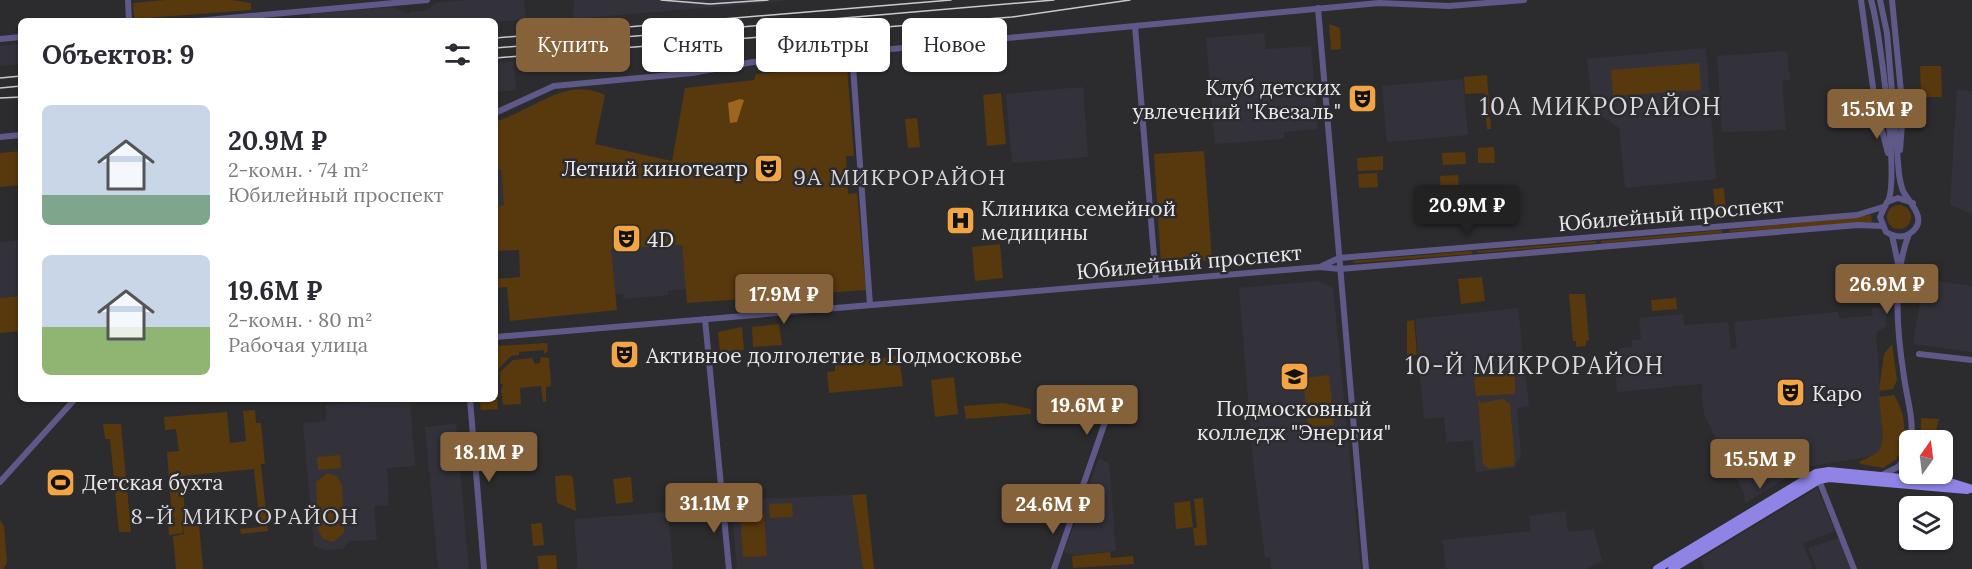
<!DOCTYPE html>
<html lang="ru">
<head>
<meta charset="utf-8">
<style>
  body { margin:0; font-family:Lora,serif; background:#f7f7f7; color:#2b2b33; height:100vh; display:flex; flex-direction:column; font-size:22px; white-space:nowrap }
  * { box-sizing:border-box; margin:0 }
  p { font-size:20px; color:#7c7c81 }
  .icon { flex:none; width:33px; height:33px; fill:none; stroke:currentColor; stroke-width:2; stroke-linecap:round; stroke-linejoin:round }
  .map { position:relative; flex:1; overflow:hidden }
  .side { position:absolute; left:18px; top:18px; width:480px; height:384px; display:flex; flex-direction:column; background:#fff; border-radius:9px; box-shadow:0 2px 4px #0004 }
  .side>* { flex:none }
  .guide { position:absolute; left:516px; top:18px; width:570px; height:54px; display:flex; gap:12px }
  .needle { width:39px; rotate:14deg }
  .controls { position:absolute; left:1899px; top:430px; display:grid; gap:12px }
  .controls a { display:grid; place-items:center; width:54px; height:54px; border-radius:9px; background:#fff; box-shadow:0 2px 4px #0004; font-size:30px }
  .price { position:absolute; translate:-50% -51px; padding:0 14px; border-radius:6px; background:#85623a; color:#fff; font-size:20px; line-height:39px; filter:drop-shadow(0 2px 3px #0008) }
  .price::after { content:''; position:absolute; left:50%; top:36px; width:18px; height:14px; margin-left:-9px; background:inherit; clip-path:polygon(0 0,100% 0,50% 100%) }
  .price.on { background:#222; color:#fff }
  ul { padding:0; list-style:none }
  li { display:flex; align-items:center; gap:18px; height:150px; padding:0 24px }
  li span { display:grid; place-items:center; flex:none; width:168px; height:120px; border-radius:9px; color:#555 }
  li>.icon { margin-inline-start:auto }
  span .icon { width:72px; height:72px; fill:#fffc; stroke-width:1 }
  li b { font-size:26px }
  h2 { display:flex; justify-content:space-between; align-items:center; height:72px; padding:0 24px; font-size:26px }
  .tag { padding:0 21px; border-radius:9px; background:#fff; box-shadow:0 2px 4px #0004; font-size:21px; line-height:54px }
  .tag.on { background:#85623a; color:#fff }
  .map>svg:first-child { display:block }
  .built { fill:#33323b }
  .green { fill:#58380d }
  .water { fill:#9c661e }
  .lines { fill:none; stroke-linecap:round; stroke-linejoin:round }
  .minor { stroke:#5e5989; stroke-width:6 }
  .major { stroke:#8f83e5; stroke-width:8 }
  .rail { stroke:#cacacd; stroke-width:1.5 }
  .labels { text-anchor:middle; dominant-baseline:central; stroke-width:5; stroke-linejoin:round; paint-order:stroke }
  .poi-label { font-size:21px; fill:#e9e9ec; stroke:#2c2c2f; text-anchor:start }
  .street-label { font-size:21px; fill:#e9e9ec; stroke:#2c2c2f }
  .neighbourhood-label { font-size:22px; letter-spacing:1.5px; fill:#d8d8dc; stroke:#2c2c2f }
  .quarter-label { font-size:24px; letter-spacing:1.5px; fill:#d8d8dc; stroke:#2c2c2f }
</style>
</head>
<body>
<div class="map">
<svg width="1972" height="569" viewBox="0 0 1972 569">
  <rect width="100%" height="100%" fill="#2c2c2f"/>
  <path class="built" d="M469,0H524L526,19L495,22L310,21V14L394,7L409,15V12L428,10L434,3Z
    M574,0H783V1L573,19Z
    M1264,33L1266,49L1311,46L1318,129L1284,132V139L1215,144L1206,38Z
    M21,44V64L0,66V46Z
    M1706,48L1716,179L1625,188L1619,128L1593,110L1587,59Z
    M1787,51L1790,80L1782,81L1786,130L1722,132L1717,56Z
    M513,61L516,90L495,92V62Z
    M1463,79L1468,135L1387,142L1382,86Z
    M1083,87L1088,157L1012,163L1006,94Z
    M1957,90L1972,91V214L1950,205Z
    M495,169H501L504,205L495,206Z
    M21,240V296L0,298V242Z
    M682,244L686,289L668,291V295L624,299L623,294H615L610,249Z
    M1924,279L1972,286V352L1913,344Z
    M1319,281L1333,288L1361,569H1271L1270,557L1265,558L1253,461L1239,288Z
    M1882,307L1886,312V326L1876,333L1883,436L1880,449L1875,454L1863,458L1805,467L1745,503L1744,493L1704,415L1701,384L1617,392L1614,349L1632,347V340L1641,339L1639,318L1683,314L1684,325L1728,322L1731,349L1737,348L1734,322L1838,312L1839,318L1873,316L1872,308Z
    M1518,308L1529,406L1517,408L1521,456L1514,468L1476,472L1473,440L1446,443L1444,417L1424,419L1415,319Z
    M410,399L415,466L387,468L389,505L374,506L377,540L349,541L343,549L325,550L314,546L303,423L326,421L325,405Z
    M456,424L469,569H438L425,427Z
    M1099,458L1109,463L1116,551L1073,555L1064,552Z
    M1817,488L1835,531L1803,543L1813,569H1705L1700,559Z
    M852,495L863,569H737L731,500Z
    M1565,511L1568,532L1594,529L1602,561L1586,569H1446L1442,540L1531,531L1529,516Z
    M668,512L673,569H578L574,519Z
    M1839,538L1851,569H1817L1808,548Z"/>
  <path class="green" d="M165,0H232L251,3V10L134,19L133,3Z
    M1329,24L1340,28L1341,49L1331,50Z
    M1699,63L1701,90L1613,96L1611,70Z
    M1941,66L1942,97H1921L1920,66Z
    M847,67L854,156H846L848,194L857,193L866,290L687,303L682,245L611,249L617,310L510,321L507,287L495,288V279L520,277L519,250L495,251V206L504,205L501,169H495V121C531,113 565,75 605,95L595,144L672,161L685,88L754,80L756,74Z
    M1487,75L1491,129H1487L1484,93L1465,94L1464,77Z
    M1001,93L1006,144L987,146L983,95Z
    M917,118L920,147L908,148L905,119Z
    M1494,147L1495,163H1478V148Z
    M21,151V185L0,187V153Z
    M1204,151L1212,260L1161,264L1154,154Z
    M1465,152L1466,164L1443,165L1442,153Z
    M1383,156V170L1358,171L1357,158Z
    M1377,173L1378,187L1359,188L1358,174Z
    M1458,175L1459,189L1441,190L1440,176Z
    M1724,188L1726,214L1716,215L1713,189Z
    M1887 217a12 12 0 1 1 24 0a12 12 0 1 1-24 0Z
    M1871,215L1872,222L1730,232L1729,230Z
    M1722,230V233L1601,243V241Z
    M1596,241L1597,243L1478,253L1477,251Z
    M1000,244L1003,278L975,281L972,247Z
    M1472,251V254L1354,263L1353,261Z
    M1482,277L1485,301L1461,304L1458,279Z
    M1569,294H1585L1589,340L1586,341V346L1576,347V341H1573Z
    M21,296V331L0,333V298Z
    M1676,298L1677,309L1652,311L1651,300Z
    M1414,320L1417,355L1407,356V321Z
    M779,324L782,345L753,347L752,327Z
    M742,327L744,350L730,351L731,362H721L718,332Z
    M547,343L548,351L544,354V350L519,352V355L511,356L496,371L498,409L481,410L479,399H495V346Z
    M1892,344L1897,380L1893,389L1879,391L1884,354Z
    M899,356L903,386L829,393L827,372L835,371V363Z
    M541,357L549,358L551,386L546,387V402H543L541,386L520,388L521,404L503,405L501,390L503,385L500,383V372L513,360L532,358L535,364L540,363Z
    M1512,374L1515,377V394L1476,396L1474,381L1477,377Z
    M1329,375L1334,425L1308,427L1303,378Z
    M954,377L958,414L935,417L931,380Z
    M1894,395C1906,415 1908,434 1897,459L1883,468L1861,464L1859,462L1875,454L1880,449L1883,436L1879,397Z
    M1503,399L1510,404L1515,461L1513,466L1489,469L1483,464L1478,400L1481,403Z
    M1003,403L1031,409V414L966,419L964,406Z
    M255,410L256,423H261L265,464H261L268,531L241,534L240,529L260,527L254,469L182,476L185,514L198,513L203,569H176L173,536L184,534L182,520L183,533L169,535L168,520L179,519L172,518L167,452L179,451L176,429L165,430L164,417L227,412L230,443L246,441L243,411Z
    M1921,418L1939,419L1934,441H1921Z
    M103,424H121L131,532H119L110,439H105Z
    M340,455L341,468L318,470L317,457Z
    M327,473L337,476L342,485L344,533L333,542L323,539L318,530L316,482Z
    M570,475L573,478L576,511L557,503L555,476Z
    M631,477L633,502L616,504L613,479Z
    M866,494L874,569H863L852,495Z
    M1203,498L1207,545L1195,546L1193,528H1197L1194,499Z
    M1190,501L1193,527L1176,529L1174,503Z
    M792,503L793,517L770,518L769,504Z
    M764,514L767,556L743,557L740,515Z
    M0,520L4,526L7,563L3,569H0Z
    M542,523L544,545L533,546L531,524Z
    M1110,552L1111,558L1133,556L1134,564L1073,568L1072,556Z
    M556,555L557,569H539L537,556Z"/>
  <path class="water" d="M740,99L744,100L737,122L730,123L728,103Z"/>
  <g class="lines">
    <path class="minor" d="M128,0L129,21
      M1861,0L1876,109L1888,153
      M1871,0C1880,29 1899,179 1888,201
      M1880,0L1887,33L1899,174C1900,181 1901,187 1904,193C1912,205 1929,222 1909,234C1901,239 1893,236 1886,232L1880,217L1887,202L1898,198L1913,203
      M1892,0L1903,112L1900,150
      M1318,8L1366,569
      M196,21L427,0
      M1135,26L1156,281
      M0,39L21,37
      M852,52L870,305
      M495,113L554,86L692,73L753,62L1379,3L1449,6L1524,0
      M0,137L21,135
      M1909,234C1892,277 1897,332 1904,377C1907,399 1914,419 1911,441
      M1892,235L1899,268
      M1320,267L1340,269L1858,225L1882,226
      M705,319L729,569
      M495,337L1320,267L1339,258L1857,215L1883,207
      M1919,354L1972,360
      M470,399L484,569
      M1882,475L1898,467L1909,453
      M1819,480L1854,569
      M0,482L75,399
      M1054,569L1112,402L1119,393"/>
    <path class="major" d="M1657,569L1816,473L1829,471L1953,483L1972,489
      M1672,569L1819,480L1829,478L1967,490"/>
    <path class="rail" d="M661,0L710,4L768,0
      M495,38L951,0
      M495,48L1054,0
      M495,58L1012,17L1130,0
      M0,78L21,76
      M0,88L21,86
      M0,98L21,97"/>
  </g>
  <defs>
    <symbol id="theatre-square" viewBox="-11 -11 22 22"><rect x="-9" y="-9" width="18" height="18" rx="4" fill="#f2a542" stroke="#2c2c2f"/><path d="M-5-5.5Q0-4 5-5.5V0Q5 5 0 6Q-5 5-5 0ZM-3.3-2.5H-1v1.5H-3.3ZM1-2.5H3.3v1.5H1ZM-2.8 1Q0 5.5 2.8 1Z" fill="#111"/></symbol>
    <symbol id="hospital-square" viewBox="-11 -11 22 22"><rect x="-9" y="-9" width="18" height="18" rx="4" fill="#f2a542" stroke="#2c2c2f"/><path d="M-5-5h3v3.5h4V-5h3V5h-3V1.5h-4V5h-3Z" fill="#111"/></symbol>
    <symbol id="university-square" viewBox="-11 -11 22 22"><rect x="-9" y="-9" width="18" height="18" rx="4" fill="#f2a542" stroke="#2c2c2f"/><path d="M0-5L7-2L0 1L-7-2ZM-4 1L0 2.5L4 1V4Q0 6-4 4Z" fill="#111"/></symbol>
    <symbol id="stadium-square" viewBox="-11 -11 22 22"><rect x="-9" y="-9" width="18" height="18" rx="4" fill="#f2a542" stroke="#2c2c2f"/><path d="M0-5a6.5 5 0 1 0 0 10a6.5 5 0 1 0 0-10ZM-3.5-1.8h7v3.6h-7Z" fill="#111"/></symbol>
  </defs>
  <g fill-rule="evenodd">
    <use href="#theatre-square" x="1346" y="82" width="33" height="33"/>
    <use href="#theatre-square" x="752" y="152" width="33" height="33"/>
    <use href="#hospital-square" x="944" y="204" width="33" height="33"/>
    <use href="#theatre-square" x="610" y="222" width="33" height="33"/>
    <use href="#theatre-square" x="608" y="338" width="33" height="33"/>
    <use href="#university-square" x="1278" y="360" width="33" height="33"/>
    <use href="#theatre-square" x="1774" y="376" width="33" height="33"/>
    <use href="#stadium-square" x="44" y="466" width="33" height="33"/>
  </g>
  <g class="labels">
    <g class="poi-label">
      <text x="1341" y="87" text-anchor="end">Клуб детских<tspan x="1341" dy="24">увлечений "Квезаль"</tspan></text>
      <text x="748" y="168" text-anchor="end">Летний кинотеатр</text>
      <text x="981" y="208">Клиника семейной<tspan x="981" dy="24">медицины</tspan></text>
      <text x="647" y="239">4D</text>
      <text x="646" y="355">Активное долголетие в Подмосковье</text>
      <text x="1812" y="393">Каро</text>
      <text x="1294" y="408" text-anchor="middle">Подмосковный<tspan x="1294" dy="24">колледж "Энергия"</tspan></text>
      <text x="82" y="482">Детская бухта</text>
    </g>
    <g class="street-label">
      <text transform="translate(1671 214) rotate(-5)">Юбилейный проспект</text>
      <text transform="translate(1189 262) rotate(-5)">Юбилейный проспект</text>
    </g>
    <g class="neighbourhood-label">
      <text x="900" y="177">9А МИКРОРАЙОН</text>
      <text x="245" y="516">8-Й МИКРОРАЙОН</text>
    </g>
    <g class="quarter-label">
      <text x="1601" y="106">10А МИКРОРАЙОН</text>
      <text x="1535" y="365">10-Й МИКРОРАЙОН</text>
    </g>
  </g>
</svg>
<div class="controls">
<a><svg class="needle" viewBox="-14 -14 28 28"><path d="M0-13l5 13h-10z" fill="#e53935"/><path d="M0 13l5-13h-10z" fill="#7c7c81"/></svg></a>
<a><svg class="icon" aria-label="layers" viewBox="0 0 24 24"><path d="M12 4l9 5-9 5-9-5zM3 14l9 5 9-5"/></svg></a>
</div>
<b class="price" style="left:1877px;top:140px">15.5M ₽</b>
<b class="price on" style="left:1467px;top:236px">20.9M ₽</b>
<b class="price" style="left:1887px;top:315px">26.9M ₽</b>
<b class="price" style="left:784px;top:325px">17.9M ₽</b>
<b class="price" style="left:1087px;top:436px">19.6M ₽</b>
<b class="price" style="left:489px;top:483px">18.1M ₽</b>
<b class="price" style="left:1760px;top:490px">15.5M ₽</b>
<b class="price" style="left:714px;top:534px">31.1M ₽</b>
<b class="price" style="left:1053px;top:535px">24.6M ₽</b>
<div class="guide">
<a class="tag on">Купить</a>
<a class="tag">Снять</a>
<a class="tag">Фильтры</a>
<a class="tag">Новое</a>
</div>
<section class="side">
<h2>Объектов: 9<svg class="icon" aria-label="filters" viewBox="0 0 24 24"><path d="M4 7h16M4 17h16"/><circle cx="9" cy="7" r="2"/><circle cx="15" cy="17" r="2"/></svg></h2>
<ul>
<li><span style="background:linear-gradient(#c9d6e8 75%,#7fa58c 0)"><svg class="icon" aria-label="home" viewBox="0 0 24 24"><path d="M3 11l9-7 9 7M6 9v11h12V9"/></svg></span><div><b>20.9M ₽</b><p>2-комн. · 74 m²</p><p>Юбилейный проспект</p></div></li>
<li><span style="background:linear-gradient(#c9d6e8 60%,#8fb573 0)"><svg class="icon" aria-label="home" viewBox="0 0 24 24"><path d="M3 11l9-7 9 7M6 9v11h12V9"/></svg></span><div><b>19.6M ₽</b><p>2-комн. · 80 m²</p><p>Рабочая улица</p></div></li>
</ul>
</section>
</div>
</body>
</html>
